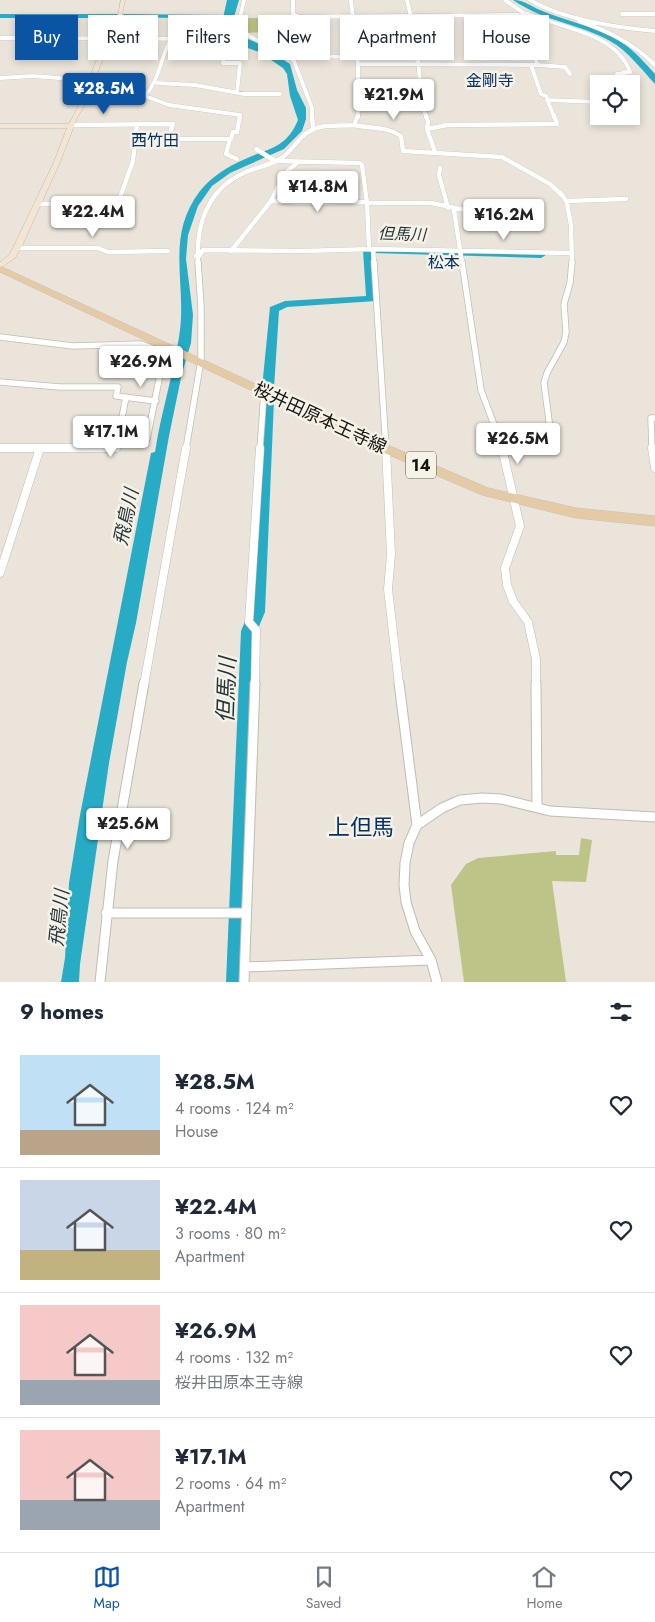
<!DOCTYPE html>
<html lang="en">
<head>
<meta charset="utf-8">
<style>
  body { margin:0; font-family:Jost,"Noto Sans JP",sans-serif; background:#f2f2f3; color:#1f2937; height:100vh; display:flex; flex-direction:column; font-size:19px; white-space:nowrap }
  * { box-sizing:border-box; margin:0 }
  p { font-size:16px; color:#747a83 }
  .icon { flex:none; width:28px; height:28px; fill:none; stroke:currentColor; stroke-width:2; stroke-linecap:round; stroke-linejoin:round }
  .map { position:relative; height:982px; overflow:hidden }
  .drawer { display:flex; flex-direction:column; background:#fff; flex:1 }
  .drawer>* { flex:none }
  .top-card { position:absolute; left:15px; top:15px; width:625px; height:45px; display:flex; gap:10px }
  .tools { position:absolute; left:590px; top:75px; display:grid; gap:10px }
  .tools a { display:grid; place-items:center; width:50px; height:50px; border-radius:0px; background:#fff; box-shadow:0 2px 8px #0003; font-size:25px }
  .price { position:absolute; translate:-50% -42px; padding:0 11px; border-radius:5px; background:#fff; color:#222; font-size:16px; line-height:32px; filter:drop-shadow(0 1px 2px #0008) }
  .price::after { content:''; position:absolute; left:50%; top:30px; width:15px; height:11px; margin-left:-8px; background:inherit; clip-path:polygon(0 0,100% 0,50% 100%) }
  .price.current { background:#0b54a3; color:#fff }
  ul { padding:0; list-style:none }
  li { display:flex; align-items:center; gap:15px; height:125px; padding:0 20px }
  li+li { border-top:1px solid #e0e1e3 }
  li span { display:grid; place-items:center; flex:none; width:140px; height:100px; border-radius:0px; color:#555 }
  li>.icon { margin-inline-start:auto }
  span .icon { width:60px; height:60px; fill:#fffc; stroke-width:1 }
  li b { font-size:21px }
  h2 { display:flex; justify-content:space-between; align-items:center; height:60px; padding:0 20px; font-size:21px }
  .chip { padding:0 18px; border-radius:0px; background:#fff; box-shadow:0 2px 8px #0003; font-size:18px; line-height:45px }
  .chip.current { background:#0b54a3; color:#fff }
  .menu { display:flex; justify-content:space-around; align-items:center; height:70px; border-top:1px solid #e0e1e3; background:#fff; font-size:14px; color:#747a83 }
  .menu a { display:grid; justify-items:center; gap:2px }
  .menu .current { color:#0b54a3 }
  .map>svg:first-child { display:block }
  .green { fill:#bec388 }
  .water { fill:#28acc6 }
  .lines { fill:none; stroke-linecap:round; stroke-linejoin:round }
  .river { fill:#28acc6; fill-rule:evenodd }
  .street-far4-casing { stroke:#c1bcb2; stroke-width:4.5 }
  .street-far3-casing { stroke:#c1bcb2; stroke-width:5 }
  .street-far2-casing { stroke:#c1bcb2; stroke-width:7 }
  .street-far1-casing { stroke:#c1bcb2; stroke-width:9 }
  .street-casing { stroke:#c1bcb2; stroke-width:11 }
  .secondary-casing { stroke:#c1bcb2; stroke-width:1 }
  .primary-casing { stroke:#c3c2c1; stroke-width:1 }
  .street-far4 { stroke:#fff; stroke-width:4 }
  .street-far3 { stroke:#fff; stroke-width:4.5 }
  .street-far2 { stroke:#fff; stroke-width:5.5 }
  .street-far1 { stroke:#fff; stroke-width:8 }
  .street { stroke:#fff; stroke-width:9 }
  .secondary { fill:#f2e5d2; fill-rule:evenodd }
  .primary { fill:#e4cba5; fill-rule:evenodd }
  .labels { text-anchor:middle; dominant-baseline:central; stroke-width:5; stroke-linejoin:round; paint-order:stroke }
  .far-neighbourhood-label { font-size:16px; fill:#053264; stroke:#f7f2e7 }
  .far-water-label { font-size:16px; font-style:italic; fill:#1f3439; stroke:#f7f2e7 }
  .shield { fill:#f7f2e7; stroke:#5a5751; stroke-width:1 }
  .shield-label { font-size:16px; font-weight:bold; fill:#171511 }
  .street-label { font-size:18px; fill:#171511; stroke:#f7f2e7 }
  .water-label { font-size:19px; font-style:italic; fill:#1f3439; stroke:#f7f2e7 }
  .near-water-label { font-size:22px; font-style:italic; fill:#1f3439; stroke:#f7f2e7 }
  .near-neighbourhood-label { font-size:22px; fill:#053264; stroke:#f7f2e7 }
</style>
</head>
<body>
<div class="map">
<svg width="655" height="982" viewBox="0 0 655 982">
  <rect width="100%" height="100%" fill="#eae4da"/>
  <path class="green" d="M240,18H313V39L288,31L246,33L241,26Z
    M581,838L592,840L586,882L552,881L566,982H464L451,885L466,864L478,858L556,851V855H579Z"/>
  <path class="water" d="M227,0H239L234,17L233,27L241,36L257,43L290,64L297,90L306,108V119L302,131L284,149L230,173L212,186L198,206L188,235L186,259L193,315L191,343L182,373L169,436L136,623L127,662L109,763L80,964L79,982H61L65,958L69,883L80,815L151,453L155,452C161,413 173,376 179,337C188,285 164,238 200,191C211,177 227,167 243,160C268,148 286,149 298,120L290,96L287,74L283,68L259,52L245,47L224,31L223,18Z
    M513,0C525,0 533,8 545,12C569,22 599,27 621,42C634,50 644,62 655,74V84C641,69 628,51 610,41C578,23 545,22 513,0Z"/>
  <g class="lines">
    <path class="river" d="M0,14H117L120,16L117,18H0Z
      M124,14L229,15L232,17L229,19L122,17L121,16Z
      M368,247L541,252L546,255L541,258L373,253L377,299L376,301L287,307L279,311L274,388L272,391H264L262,388L270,307L285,301L366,296L363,250Z
      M268,396L274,400L265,612L257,631L248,982H226L241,631L249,612L262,400Z"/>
    <defs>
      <path id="street-far4" d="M244,0L238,27L249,36L289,56L294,61L312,108V117
        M293,0V14L299,17L517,15L532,19L505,0
        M351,0L358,64V117
        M407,0L416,38L422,104L426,117
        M530,0C562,19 618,28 655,31
        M528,14C562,28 616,33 630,72L617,74L616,84
        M622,14H655
        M492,17L501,22L506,33L529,46L538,65
        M579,21C608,31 633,43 655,65
        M0,38L220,39L225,43L226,50L223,63H240L237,93
        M289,56L356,57
        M358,64L538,65L565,67L570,74
        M531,65L541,94L546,96L554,117
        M0,78L33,76L59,78L145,96L169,105L240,115V117
        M157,83L195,85L244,94H280
        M145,96C160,79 160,58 171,39
        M547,100L599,102"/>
      <path id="street-far3" d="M312,115L313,128
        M426,115L428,122L427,129L435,152
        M71,125L173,124L168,139H231L233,132H237L240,115
        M354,125C370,129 387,126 401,136L403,151L502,157L550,184L563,196L567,203L571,225L572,263
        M427,129L447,125L557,124L554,115
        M230,139L226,154L237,159
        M256,149L275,161
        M278,161L360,163L362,165L367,203L369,248
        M440,168L439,175L448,208
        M271,201L300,203L366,202
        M566,201L626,199
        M367,203H431L465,210
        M37,204L118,203L133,161L137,124
        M454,210L462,263
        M17,248H98L108,252L168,251
        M373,249L571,253
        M231,251L271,201L284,174L298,162
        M196,256H199L203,250L302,251L373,249L374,263
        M198,263C196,224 207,189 246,172C258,167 271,165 282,158C290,152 296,143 303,136C318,122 336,127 354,125L358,115"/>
      <path id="street-far2" d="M374,262L386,449
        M462,262L481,390L503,449
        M0,337L73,346L141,344L163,352
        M116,359H163
        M0,382L60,387H118L116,396L156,401
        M499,438L551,436L544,383L547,373L564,342L566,332L564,304L570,283L572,262
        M147,439L165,350
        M0,448H116L126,397
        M186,449L201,360V307L198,262
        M260,449L264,392
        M652,449L651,418H655"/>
      <path id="street-far1" d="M0,448H116
        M386,448L391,554L388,589L399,685
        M502,448L520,526L505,568L507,585L513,601L528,622L536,659V685
        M652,448L655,468
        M0,573L40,448
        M144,685L186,448
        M255,685L256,630L249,622L260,448"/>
      <path id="street" d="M399,683L417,825
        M536,683L537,807
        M106,913H246
        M245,967L431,960
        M100,982L113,861L144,683
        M244,982L255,683
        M437,982L431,960L415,931L406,902L404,885L405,863L409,843L417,825L442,808L460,800L482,798L501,799L550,811L655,817"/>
      <path id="secondary" d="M121,0H125L122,15L100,66L91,94L77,118L60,162L21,248L15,258L0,268V262L9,255L13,248L54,162L67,128H0V124H69L85,94L94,66L118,15Z"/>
      <path id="primary" d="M0,266L390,446L488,488L576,508L655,516V526L576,518L482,495L382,452L0,272Z"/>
    </defs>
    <use href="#street-far4" class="street-far4-casing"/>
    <use href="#street-far3" class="street-far3-casing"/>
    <use href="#street-far2" class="street-far2-casing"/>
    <use href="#street-far1" class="street-far1-casing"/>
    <use href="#street" class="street-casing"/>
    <use href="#secondary" class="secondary-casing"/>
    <use href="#primary" class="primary-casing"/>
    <use href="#street-far4" class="street-far4"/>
    <use href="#street-far3" class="street-far3"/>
    <use href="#street-far2" class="street-far2"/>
    <use href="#street-far1" class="street-far1"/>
    <use href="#street" class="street"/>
    <use href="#secondary" class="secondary"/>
    <use href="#primary" class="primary"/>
  </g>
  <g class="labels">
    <g class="far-neighbourhood-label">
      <text x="490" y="80">金剛寺</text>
      <text x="155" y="140">西竹田</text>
      <text x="444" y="262">松本</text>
    </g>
    <g class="far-water-label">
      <text transform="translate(402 234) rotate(2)">但馬川</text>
    </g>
    <rect class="shield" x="406" y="451.5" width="30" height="27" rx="4"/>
    <g class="shield-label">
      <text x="421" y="465">14</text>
    </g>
    <g class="street-label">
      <text transform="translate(320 418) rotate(25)">桜井田原本王寺線</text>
    </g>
    <g class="water-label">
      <text transform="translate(126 517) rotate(-78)">飛鳥川</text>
      <text transform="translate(59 918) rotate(-84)">飛鳥川</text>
    </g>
    <g class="near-water-label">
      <text transform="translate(226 690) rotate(-88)">但馬川</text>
    </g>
    <g class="near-neighbourhood-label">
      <text x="361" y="827">上但馬</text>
    </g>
  </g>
</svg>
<div class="tools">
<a><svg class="icon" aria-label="locate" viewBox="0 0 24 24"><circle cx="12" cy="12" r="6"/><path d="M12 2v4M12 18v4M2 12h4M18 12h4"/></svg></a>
</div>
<b class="price current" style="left:104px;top:115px">¥28.5M</b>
<b class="price" style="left:394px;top:121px">¥21.9M</b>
<b class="price" style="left:318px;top:213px">¥14.8M</b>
<b class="price" style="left:93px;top:238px">¥22.4M</b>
<b class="price" style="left:504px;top:241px">¥16.2M</b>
<b class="price" style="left:141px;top:388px">¥26.9M</b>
<b class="price" style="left:111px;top:458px">¥17.1M</b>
<b class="price" style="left:518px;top:465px">¥26.5M</b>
<b class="price" style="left:128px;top:850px">¥25.6M</b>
<div class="top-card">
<a class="chip current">Buy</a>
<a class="chip">Rent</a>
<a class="chip">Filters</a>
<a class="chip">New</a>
<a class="chip">Apartment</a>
<a class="chip">House</a>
</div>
</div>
<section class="drawer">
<h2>9 homes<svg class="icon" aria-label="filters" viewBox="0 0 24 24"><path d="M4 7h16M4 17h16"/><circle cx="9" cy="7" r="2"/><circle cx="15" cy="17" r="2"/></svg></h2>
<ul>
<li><span style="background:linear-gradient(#bfe0f5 75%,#b9a48a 0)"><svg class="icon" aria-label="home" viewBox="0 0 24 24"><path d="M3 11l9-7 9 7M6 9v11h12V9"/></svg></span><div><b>¥28.5M</b><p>4 rooms · 124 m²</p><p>House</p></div><svg class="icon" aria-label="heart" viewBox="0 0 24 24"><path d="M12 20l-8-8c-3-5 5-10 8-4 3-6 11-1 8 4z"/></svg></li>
<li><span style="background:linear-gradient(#c9d6e8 70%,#c2b280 0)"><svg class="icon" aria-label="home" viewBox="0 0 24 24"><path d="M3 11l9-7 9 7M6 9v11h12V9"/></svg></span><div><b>¥22.4M</b><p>3 rooms · 80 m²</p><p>Apartment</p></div><svg class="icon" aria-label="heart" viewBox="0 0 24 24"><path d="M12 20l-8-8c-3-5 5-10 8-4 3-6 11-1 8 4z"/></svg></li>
<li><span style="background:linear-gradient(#f6c9c9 75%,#9aa5b1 0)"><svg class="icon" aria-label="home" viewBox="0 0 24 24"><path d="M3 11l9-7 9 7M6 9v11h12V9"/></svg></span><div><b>¥26.9M</b><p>4 rooms · 132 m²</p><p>桜井田原本王寺線</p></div><svg class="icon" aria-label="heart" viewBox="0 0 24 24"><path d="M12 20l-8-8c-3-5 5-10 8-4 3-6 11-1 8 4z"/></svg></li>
<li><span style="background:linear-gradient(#f6c9c9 70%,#9aa5b1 0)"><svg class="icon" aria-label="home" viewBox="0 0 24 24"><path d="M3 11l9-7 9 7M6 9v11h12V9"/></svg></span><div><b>¥17.1M</b><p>2 rooms · 64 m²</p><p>Apartment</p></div><svg class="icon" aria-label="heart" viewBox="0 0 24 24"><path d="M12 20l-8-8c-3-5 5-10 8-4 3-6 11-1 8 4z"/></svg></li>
</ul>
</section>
<nav class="menu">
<a class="current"><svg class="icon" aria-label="map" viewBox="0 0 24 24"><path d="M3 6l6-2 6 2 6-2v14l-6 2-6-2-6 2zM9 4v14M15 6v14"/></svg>Map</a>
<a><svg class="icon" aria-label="saved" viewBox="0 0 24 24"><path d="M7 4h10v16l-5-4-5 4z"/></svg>Saved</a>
<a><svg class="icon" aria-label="home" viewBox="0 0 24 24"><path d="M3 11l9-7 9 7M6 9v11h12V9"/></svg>Home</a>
</nav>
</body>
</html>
